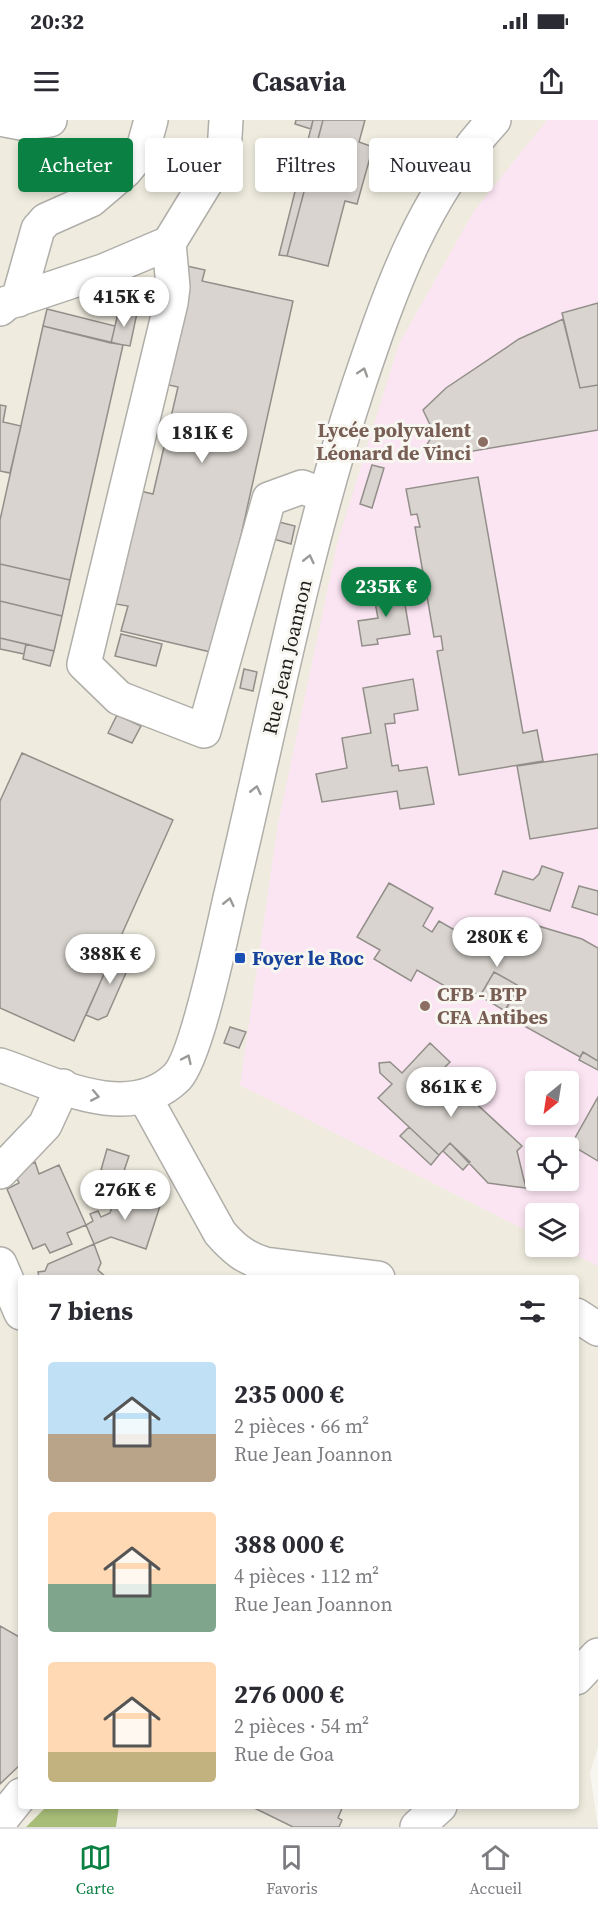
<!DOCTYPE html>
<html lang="fr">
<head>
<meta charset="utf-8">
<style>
  body { margin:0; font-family:"Source Serif 4",serif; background:#f2f2f3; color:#2b2b33; height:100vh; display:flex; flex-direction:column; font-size:22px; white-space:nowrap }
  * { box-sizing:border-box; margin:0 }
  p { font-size:20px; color:#7c7c81 }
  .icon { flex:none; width:33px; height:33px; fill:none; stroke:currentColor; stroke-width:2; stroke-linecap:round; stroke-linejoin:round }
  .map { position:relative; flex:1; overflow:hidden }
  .side { position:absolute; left:18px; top:1155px; width:561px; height:534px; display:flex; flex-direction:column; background:#fff; border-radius:6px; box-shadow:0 3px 9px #0003 }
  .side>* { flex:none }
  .hud { position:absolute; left:18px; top:18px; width:562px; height:54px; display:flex; gap:12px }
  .needle { width:39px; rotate:210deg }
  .controls { position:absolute; left:525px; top:951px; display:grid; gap:12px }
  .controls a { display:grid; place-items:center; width:54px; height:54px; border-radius:6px; background:#fff; box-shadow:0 3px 9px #0003; font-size:30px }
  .price { position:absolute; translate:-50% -51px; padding:0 14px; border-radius:21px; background:#fff; color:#222; font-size:20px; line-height:39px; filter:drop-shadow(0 2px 3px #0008) }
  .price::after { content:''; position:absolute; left:50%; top:36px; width:18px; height:14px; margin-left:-9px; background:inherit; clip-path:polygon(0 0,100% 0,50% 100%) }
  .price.active { background:#0b8043; color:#fff }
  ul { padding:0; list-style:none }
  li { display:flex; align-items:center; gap:18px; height:150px; padding:0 30px }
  li span { display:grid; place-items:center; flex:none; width:168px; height:120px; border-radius:6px; color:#555 }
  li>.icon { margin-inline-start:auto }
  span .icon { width:72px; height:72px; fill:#fffc; stroke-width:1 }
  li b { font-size:26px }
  h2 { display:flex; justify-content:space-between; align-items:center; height:72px; padding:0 30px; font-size:26px }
  .tag { padding:0 21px; border-radius:6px; background:#fff; box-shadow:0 3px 9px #0003; font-size:21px; line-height:54px }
  .tag.active { background:#0b8043; color:#fff }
  .status { display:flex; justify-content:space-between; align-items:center; height:42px; padding:0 30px; background:#fff; direction:ltr }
  .status svg { height:16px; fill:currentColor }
  header { display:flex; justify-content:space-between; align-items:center; height:78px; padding:0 30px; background:#fff; font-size:27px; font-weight:700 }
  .tab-bar { display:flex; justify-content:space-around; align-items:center; height:84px; border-top:2px solid #e1e1e2; background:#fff; font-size:16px; color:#7c7c81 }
  .tab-bar a { display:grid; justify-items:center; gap:3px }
  .tab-bar .active { color:#0b8043 }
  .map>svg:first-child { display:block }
  .built { fill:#efecdf; fill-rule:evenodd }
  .education { fill:#fbe5f3; fill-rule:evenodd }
  .forest { fill:#a8be78 }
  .building { fill:#d9d4cf; stroke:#928e89; stroke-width:1.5 }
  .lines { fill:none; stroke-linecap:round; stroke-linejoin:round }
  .minor-casing { stroke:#b0aea9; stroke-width:36 }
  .minor { stroke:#fff; stroke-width:33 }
  .oneway { stroke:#9a9a99 }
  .education-dot { fill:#8d6e63; stroke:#f7f6f0; stroke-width:2 }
  .transit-dot { fill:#1a4fb4; stroke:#f7f6f0; stroke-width:2 }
  .labels { text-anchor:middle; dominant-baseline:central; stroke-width:6; stroke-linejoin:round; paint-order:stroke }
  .education-label { font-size:20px; font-weight:bold; fill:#785e54; stroke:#f7f6f0; text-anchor:end }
  .street-label { font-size:20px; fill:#1e1e1c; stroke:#f7f6f0 }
  .transit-label { font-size:20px; font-weight:bold; fill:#164399; stroke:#f7f6f0; text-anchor:start }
</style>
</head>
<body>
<div class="status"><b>20:32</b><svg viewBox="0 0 49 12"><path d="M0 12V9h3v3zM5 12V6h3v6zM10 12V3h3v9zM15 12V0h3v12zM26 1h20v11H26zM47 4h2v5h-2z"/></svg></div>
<header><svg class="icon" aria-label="menu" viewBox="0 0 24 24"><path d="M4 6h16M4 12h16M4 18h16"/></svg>Casavia<svg class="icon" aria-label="share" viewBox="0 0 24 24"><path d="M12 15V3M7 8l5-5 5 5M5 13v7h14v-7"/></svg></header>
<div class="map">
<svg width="598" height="1707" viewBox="0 0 598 1707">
  <rect width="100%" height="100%" fill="#f7f6f0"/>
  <path class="built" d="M0,0H598V1627L590,1653L598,1707H116L119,1686H576V1158H21V1686H47L26,1707H0ZM536,962H568V994H536ZM536,1028H568V1060H536ZM536,1094H568V1126H536Z"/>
  <path class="education" d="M547,0H598V1146L559,1127L568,1126V1094H536L535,1115L240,965L278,704L338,420L399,224L474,91ZM536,962H568V994H536ZM536,1028H568V1060H536Z"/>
  <path class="forest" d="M47,1686H119L116,1707H26Z"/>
  <path class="building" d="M296,0H313L311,9L295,4Z
    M313,0H323L287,136L279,135Z
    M323,0H365L359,22L373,27L357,84L345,81L328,146L287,136Z
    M187,146L205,150L202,161L293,181L215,533L121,511L128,486L110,483L136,370L153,374L178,267L160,263Z
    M598,183V265L580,268L562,193Z
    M47,189L115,206L111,223L43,206Z
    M119,189L137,193L130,226L111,223Z
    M563,199L580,268L598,265V310L438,337L426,326L434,313L423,290L446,268L519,219Z
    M43,206L123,225L70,460L0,444V400Z
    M0,285L6,286L3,302L21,306L10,353L0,351Z
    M372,345L384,348L372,388L360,384Z
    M478,357L523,613L537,610L543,641L459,655L437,531L443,530L441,516L434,517L415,407H420L417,394L411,395L406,369Z
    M275,401L295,406L291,424L270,418Z
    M0,444L70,460L62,496L0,481Z
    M402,467L410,514L377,519L378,524L362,526L358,501L378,498L373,472Z
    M0,481L62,496L54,531L0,518Z
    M121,514L162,524L156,546L115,536Z
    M0,518L26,524L24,534L0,529Z
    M26,524L54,531L50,546L23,539Z
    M244,549L257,552L253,571L240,568Z
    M413,559L418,590L394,594L395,603L385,604L392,646L398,645L399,651L427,647L434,684L400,689L397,671L322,682L316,654L347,648L342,618L371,613L363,568Z
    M117,595L141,606L132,623L108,613Z
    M22,633L173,700L74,921L0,888V681Z
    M598,634V708L530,719L517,646Z
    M542,746L563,753L550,791L495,774L503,751L533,760L539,754Z
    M389,763L433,788L423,806L432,812L439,801L498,835L518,800L582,819L598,828V941L583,932L580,937L512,899L510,903L501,897L519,866L494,852L480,876L468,869L464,877L417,850L411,861L374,839L380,830L357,817Z
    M579,766L598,771V795L572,787Z
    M115,829L133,837L107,896L98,900L86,895Z
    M494,852L519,866L505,891L480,876Z
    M230,907L246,912L239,928L224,923Z
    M430,923L450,942L441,951L522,1026L517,1031L526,1068L488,1063L450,1023L439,1035L378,978L392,964L380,953L379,943L390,942L402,953Z
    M583,932L598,941V950L579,940Z
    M598,977V1041L571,1025Z
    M409,1007L439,1035L431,1045L400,1016Z
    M450,1023L470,1042L463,1050L443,1031Z
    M107,1029L129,1036L122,1057L101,1050Z
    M35,1042L39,1054L59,1045L86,1105L67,1113L72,1124L50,1133L45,1124L33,1129L7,1069L19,1063L14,1052Z
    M117,1071L160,1086L146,1129L111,1117L94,1124L86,1105L93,1101L90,1094L98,1091L101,1097L110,1093Z
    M94,1124L101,1143L98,1150L107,1158H39L38,1152L45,1151L48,1144Z
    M0,1506L21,1518V1644L0,1664Z
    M250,1686H343L338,1698L342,1700L339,1707H293Z"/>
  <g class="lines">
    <defs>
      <path id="minor" d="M5,0L21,3L50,0
        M169,123L173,167L171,183L84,544L119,578L204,611L269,379L302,367L324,375
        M18,180L38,109L46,100L91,80L125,51L143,29L151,0
        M0,189L7,183L103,151L169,123L224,33L226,0
        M0,945C51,962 129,1005 177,957C197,936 222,813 230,778C271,607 303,434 358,267C391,169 422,78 494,0
        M144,976L220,1113C234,1129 245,1138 265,1144L378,1158
        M0,1052L45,1005L63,966
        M0,1144L21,1193
        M576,1195L598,1209
        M576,1558L598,1535
        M0,1701L21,1675
        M417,1707L440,1686"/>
    </defs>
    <use href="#minor" class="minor-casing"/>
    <use href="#minor" class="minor"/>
  </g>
  <defs><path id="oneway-chevron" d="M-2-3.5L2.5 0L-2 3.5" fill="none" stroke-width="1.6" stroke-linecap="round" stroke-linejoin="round" transform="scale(1.5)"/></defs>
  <g class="oneway">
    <use href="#oneway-chevron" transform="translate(363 252) rotate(-72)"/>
    <use href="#oneway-chevron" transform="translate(309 439) rotate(-77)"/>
    <use href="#oneway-chevron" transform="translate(256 670) rotate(-77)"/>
    <use href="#oneway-chevron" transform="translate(229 782) rotate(-77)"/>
    <use href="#oneway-chevron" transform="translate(187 939) rotate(-65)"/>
    <use href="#oneway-chevron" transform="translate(95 976) rotate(11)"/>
  </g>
  <g class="education-dot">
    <circle cx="483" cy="322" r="6"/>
    <circle cx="425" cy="886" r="6"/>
  </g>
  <rect class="transit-dot" x="234" y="832" width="12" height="12" rx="3"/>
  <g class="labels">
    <g class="education-label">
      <text x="471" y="310">Lycée polyvalent<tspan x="471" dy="23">Léonard de Vinci</tspan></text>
      <text x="437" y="874" text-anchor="start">CFB - BTP<tspan x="437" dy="23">CFA Antibes</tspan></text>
    </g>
    <g class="street-label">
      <text transform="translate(287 537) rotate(-77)">Rue Jean Joannon</text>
    </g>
    <g class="transit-label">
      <text x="252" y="838">Foyer le Roc</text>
    </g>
  </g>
</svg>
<div class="controls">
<a><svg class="needle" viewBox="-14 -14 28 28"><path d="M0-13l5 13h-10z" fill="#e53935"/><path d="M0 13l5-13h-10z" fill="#7c7c81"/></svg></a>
<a><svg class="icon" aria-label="locate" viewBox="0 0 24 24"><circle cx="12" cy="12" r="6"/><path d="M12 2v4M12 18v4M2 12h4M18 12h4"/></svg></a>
<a><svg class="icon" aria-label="layers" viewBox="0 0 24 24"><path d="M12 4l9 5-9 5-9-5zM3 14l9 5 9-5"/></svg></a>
</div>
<b class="price" style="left:124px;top:208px">415K €</b>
<b class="price" style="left:202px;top:344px">181K €</b>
<b class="price active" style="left:386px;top:498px">235K €</b>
<b class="price" style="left:497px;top:848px">280K €</b>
<b class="price" style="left:110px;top:865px">388K €</b>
<b class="price" style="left:451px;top:998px">861K €</b>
<b class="price" style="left:125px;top:1101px">276K €</b>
<div class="hud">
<a class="tag active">Acheter</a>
<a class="tag">Louer</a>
<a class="tag">Filtres</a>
<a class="tag">Nouveau</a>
</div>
<section class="side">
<h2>7 biens<svg class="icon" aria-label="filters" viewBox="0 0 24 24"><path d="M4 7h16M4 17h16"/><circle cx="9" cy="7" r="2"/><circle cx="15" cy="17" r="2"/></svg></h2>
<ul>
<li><span style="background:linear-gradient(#bfe0f5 60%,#b9a48a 0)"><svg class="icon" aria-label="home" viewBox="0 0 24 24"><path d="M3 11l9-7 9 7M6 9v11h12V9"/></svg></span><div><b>235 000 €</b><p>2 pièces · 66 m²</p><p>Rue Jean Joannon</p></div></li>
<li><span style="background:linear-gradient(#ffd9b3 60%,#7fa58c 0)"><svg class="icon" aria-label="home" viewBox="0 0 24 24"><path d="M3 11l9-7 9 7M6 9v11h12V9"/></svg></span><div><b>388 000 €</b><p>4 pièces · 112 m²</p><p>Rue Jean Joannon</p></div></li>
<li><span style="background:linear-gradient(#ffd9b3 75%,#c2b280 0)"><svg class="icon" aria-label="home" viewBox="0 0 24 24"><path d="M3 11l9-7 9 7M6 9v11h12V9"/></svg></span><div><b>276 000 €</b><p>2 pièces · 54 m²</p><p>Rue de Goa</p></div></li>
</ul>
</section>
</div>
<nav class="tab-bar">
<a class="active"><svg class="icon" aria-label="map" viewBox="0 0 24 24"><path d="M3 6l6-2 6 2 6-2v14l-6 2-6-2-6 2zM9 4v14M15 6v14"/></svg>Carte</a>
<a><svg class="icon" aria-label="saved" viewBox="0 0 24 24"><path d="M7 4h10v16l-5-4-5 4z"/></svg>Favoris</a>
<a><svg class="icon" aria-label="home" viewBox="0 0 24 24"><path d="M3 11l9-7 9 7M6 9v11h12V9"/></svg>Accueil</a>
</nav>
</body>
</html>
